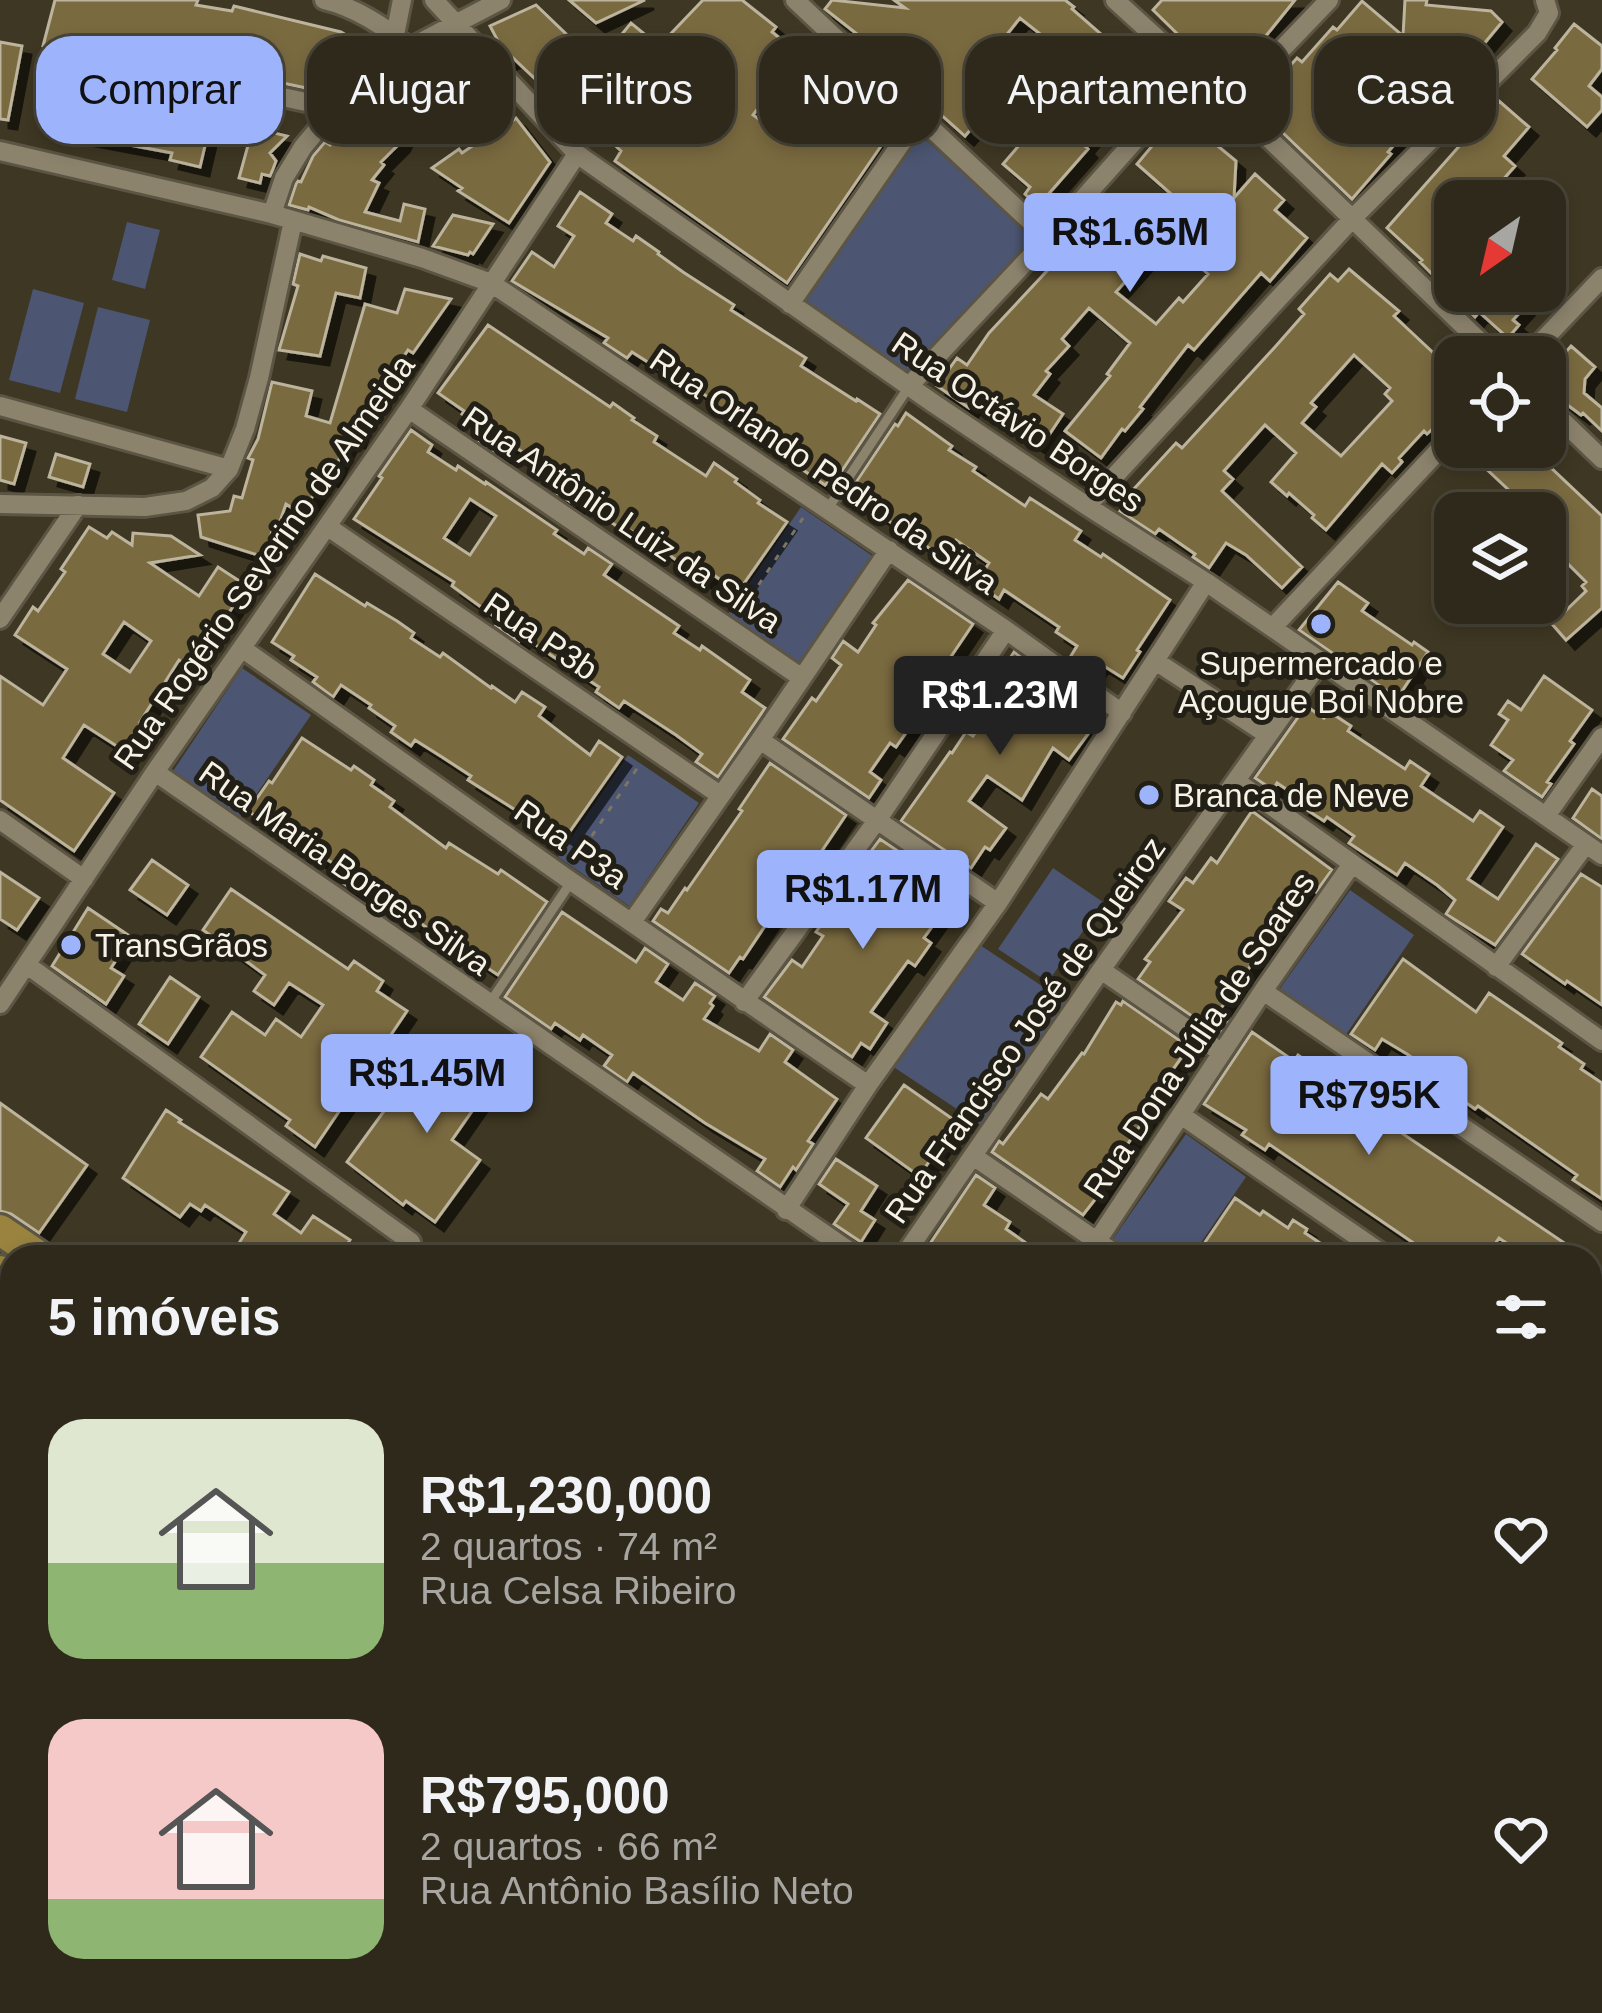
<!DOCTYPE html>
<html lang="pt">
<head>
<meta charset="utf-8">
<style>
  body { margin:0; font-family:Helvetica,sans-serif; background:#363123; color:#f1f3f6; height:100vh; display:flex; flex-direction:column; font-size:45px; white-space:nowrap }
  * { box-sizing:border-box; margin:0 }
  p { font-size:39px; color:#a7a6a2 }
  .icon { flex:none; width:66px; height:66px; fill:none; stroke:currentColor; stroke-width:2; stroke-linecap:round; stroke-linejoin:round }
  .map { position:relative; flex:1; overflow:hidden }
  .side { position:absolute; left:0px; top:1245px; width:1602px; height:768px; display:flex; flex-direction:column; background:#2e291a; border-radius:36px 36px 0 0; box-shadow:0 6px 18px #0003,0 0 0 3px #494539 }
  .side>* { flex:none }
  .top-card { position:absolute; left:36px; top:36px; width:1530px; height:108px; display:flex; gap:24px }
  .needle { width:78px; rotate:214deg }
  .fabs { position:absolute; left:1434px; top:180px; display:grid; gap:24px }
  .fabs a { display:grid; place-items:center; width:132px; height:132px; border-radius:24px; background:#2e291a; box-shadow:0 6px 18px #0003,0 0 0 3px #494539; font-size:60px }
  .price { position:absolute; translate:-50% -102px; padding:0 27px; border-radius:12px; background:#9db4fd; color:#111; font-size:39px; line-height:78px; filter:drop-shadow(0 3px 6px #0008) }
  .price::after { content:''; position:absolute; left:50%; top:72px; width:36px; height:27px; margin-left:-18px; background:inherit; clip-path:polygon(0 0,100% 0,50% 100%) }
  .price.active { background:#222; color:#fff }
  ul { padding:0; list-style:none }
  li { display:flex; align-items:center; gap:36px; height:300px; padding:0 48px }
  li span { display:grid; place-items:center; flex:none; width:336px; height:240px; border-radius:36px; color:#555 }
  li>.icon { margin-inline-start:auto }
  span .icon { width:144px; height:144px; fill:#fffc; stroke-width:1 }
  li b { font-size:51px }
  h2 { display:flex; justify-content:space-between; align-items:center; height:144px; padding:0 48px; font-size:51px }
  .chip { padding:0 42px; border-radius:36px; background:#2e291a; box-shadow:0 6px 18px #0003,0 0 0 3px #494539; font-size:42px; line-height:108px }
  .chip.active { background:#9db4fd; color:#111 }
  .map>svg:first-child { display:block }
  .green { fill:#4c5571 }
  .building { fill:#7a6a40; stroke:#bdb49d; stroke-width:3; fill-rule:evenodd; filter:url(#shadow) }
  .lines { fill:none; stroke-linecap:round; stroke-linejoin:round }
  .lane-casing { stroke:#5c5544; stroke-width:15 }
  .street-casing { stroke:#5c5544; stroke-width:24 }
  .primary-casing { stroke:#5c5544; stroke-width:36 }
  .path { stroke:#7b7563; stroke-width:3; stroke-dasharray:6 9; stroke-linecap:butt }
  .lane { stroke:#8c836d; stroke-width:9 }
  .street { stroke:#8c836d; stroke-width:18 }
  .primary { stroke:#99833f; stroke-width:30 }
  .poi-dot { fill:#9db4fd; stroke:#221f16; stroke-width:4.5 }
  .labels { text-anchor:middle; dominant-baseline:central; stroke-width:10; stroke-linejoin:round; paint-order:stroke }
  .street-label { font-size:33px; fill:#f7f2e6; stroke:#221f16 }
  .poi-label { font-size:33px; fill:#f7f2e6; stroke:#221f16; text-anchor:start }
</style>
</head>
<body>
<div class="map">
<svg width="1602" height="2013" viewBox="0 0 1602 2013">
  <defs>
    <filter id="shadow"><feDropShadow dx="9" dy="9" stdDeviation="0" flood-color="#0009"/></filter>
  </defs>
  <rect width="100%" height="100%" fill="#3e3723"/>
  <path class="green" d="M918,133L1035,238L908,374L801,301Z
    M127,222L160,230L145,289L112,280Z
    M33,289L84,303L60,393L9,380Z
    M98,307L150,320L127,412L75,399Z
    M801,507L877,559L804,666L728,614Z
    M242,668L311,715L236,824L169,777Z
    M628,755L699,803L629,906L558,857Z
    M1053,868L1103,902L1048,982L998,949Z
    M1350,890L1414,935L1341,1042L1274,997Z
    M977,943L1069,1004L984,1127L892,1066Z
    M1186,1134L1246,1177L1191,1257H1139L1113,1239Z
    M1590,1538L1602,1546V1731L1590,1749Z"/>
  <path class="building" d="M55,0H198L196,5L232,11L234,6L341,32L374,52L345,76L330,93L150,55L138,58L134,64L135,73L139,79L151,83L141,121L207,137L200,167L170,160L172,153L82,136L102,62L43,46Z
    M569,0H645L596,23Z
    M703,0H742L776,27L772,32L829,77L827,80L859,102L857,106L892,130L787,283L615,161L621,151L573,106L569,111L513,58L508,60L490,26L536,5L611,77L632,52L617,40L631,23L659,46ZM773,88L807,112L789,140L753,115Z
    M832,0L905,8L894,0H1065L1074,7L1072,9L1101,34L1098,37L1152,82L1129,109L1120,102L1084,145L1088,149L1038,206L1025,194L1030,187L1003,164L1028,135L1020,128L1049,95L1022,73L1049,41L1020,18L993,52L1018,74L965,136L938,112L941,108L870,52L859,41L862,38L825,9Z
    M1162,0H1295L1261,42L1264,45L1230,84L1199,59L1201,57L1153,10Z
    M1405,0H1427L1426,5L1491,11L1502,22L1431,108L1427,105L1388,152L1391,154L1352,199L1259,110L1291,72L1287,69L1297,58L1302,62L1333,27L1337,30L1362,1L1403,36ZM1361,47L1393,75L1361,114L1328,86Z
    M1574,24L1602,46V69L1589,86L1602,97V110L1587,127L1532,79L1557,50L1555,48Z
    M0,42L22,46L8,120L0,119Z
    M456,55L472,82L447,101L449,103L420,129L427,96L425,95L400,143L381,162L384,165L372,180L379,183L365,212L400,221L404,204L425,209L418,242L339,220L309,207L308,210L289,205L296,184L298,181L301,182L313,156L325,142L330,145L356,109L398,80L396,76L423,60L428,69Z
    M1499,101L1529,127L1504,156L1515,166L1494,190L1481,179L1462,201H1455V291H1539L1513,320L1519,325L1508,338L1479,312L1475,317L1420,262L1422,260L1387,228Z
    M1191,112L1207,126L1202,133L1236,161L1234,198L1255,174L1284,200L1275,210L1307,238L1270,281L1261,273L1194,350L1188,345L1140,407L1143,409L1125,431L1122,429L1101,458L1065,431L1110,376L1107,374L1130,343L1089,308L1062,339L1069,346L1046,371L1050,374L1034,395L1063,414L1041,447L1015,430L1018,426L978,396L969,408L937,386L957,358L967,365L989,333L1116,197L1164,238L1116,292L1156,324L1179,298L1183,302L1208,274L1198,265L1221,238L1137,164L1162,134L1169,139Z
    M499,117L506,126L516,118L550,162L509,223L458,191L462,188L432,168L459,149L462,153L490,134L485,127Z
    M255,120L276,126L274,133L287,136L270,153L276,161L273,169L270,176L262,174L260,183L239,178Z
    M580,192L612,214L606,223L633,241L636,236L659,252L658,254L683,272L734,305L731,310L806,358L801,366L856,401L857,399L880,414L833,484L829,481L825,485L803,470L807,464L757,431L753,437L730,422L733,419L708,403L711,399L684,381L682,384L632,352L627,358L604,343L608,338L512,281L532,252L554,267L574,236L558,226Z
    M453,215L493,224L473,254L470,252L468,255L433,246Z
    M300,254L321,261L323,256L366,268L360,298L336,293L320,356L279,350L298,286L293,284Z
    M1349,269L1399,311L1394,316L1441,360L1445,356L1455,365V405L1441,421L1427,434L1424,431L1399,458L1402,462L1392,473L1382,464L1326,530L1312,518L1314,515L1289,493L1287,496L1271,482L1296,453L1265,425L1224,471L1233,479L1222,491L1302,567L1282,588L1246,555L1226,543L1209,568L1193,557L1195,554L1159,529L1155,534L1120,511L1124,505L1121,503L1176,443L1182,448L1275,347L1304,314L1299,309L1330,274L1338,281ZM1354,355L1390,388L1385,394L1392,401L1341,456L1302,423L1316,407L1311,403Z
    M405,289L451,299L413,353L408,350L382,390L374,391L356,439L350,437L330,478L326,476L301,514L286,504L278,527L274,525L264,557L201,537L198,515L230,511L234,496L242,498L253,460L248,458L258,439L272,382L312,391L306,416L330,423L365,304L397,313Z
    M488,325L610,407L613,403L634,418L632,420L657,436L654,442L706,476L714,463L737,479L735,482L760,500L758,503L787,522L738,592L712,574L707,582L658,547L631,531L628,534L608,520L614,511L584,491L575,505L552,490L558,481L535,465L537,462L511,444L504,454H499L478,440L485,430L462,414L464,411L438,393Z
    M1571,346L1595,367L1585,379L1584,393L1602,408V431L1583,413L1581,415L1550,392L1546,375Z
    M906,413L952,446L949,450L976,467L973,471L1025,506L1030,498L1058,516L1081,531L1075,540L1101,557L1103,554L1170,600L1137,650L1140,652L1123,678L1099,663L1092,675L1069,659L1077,646L1056,632L1059,627L1004,590L999,599L976,583L989,563L956,540L944,558L848,494L895,424L898,426Z
    M411,430L432,445L428,452L456,470L458,466L485,484L486,482L557,530L554,534L584,554L588,548L612,564L604,575L679,626L674,633L700,650L702,646L750,680L742,692L765,708L718,777L696,762L702,754L676,735L624,701L619,708L596,692L599,687L522,636L519,641L496,625L499,620L452,586L454,582L354,519L382,478L379,476ZM470,499L496,516L470,555L444,538Z
    M0,436L26,443L14,484L0,480Z
    M1463,447H1529L1602,516V608L1566,640L1552,624L1586,591L1582,586L1586,582L1559,555L1545,570V513H1523L1509,500L1514,495Z
    M56,454L90,464L83,487L49,477Z
    M89,527L107,538L112,532L132,545L133,533L171,536L200,555L150,563L199,596L218,567L247,586L207,645L200,640L184,663L179,660L140,722L147,727L129,754L84,725L63,758L114,793L74,851L0,800V676L43,705L67,669L15,635L33,607L38,611L65,572L61,569ZM124,622L151,641L130,672L103,654Z
    M315,574L365,606L367,603L397,621L414,633L411,638L440,657L443,653L491,688L492,686L515,702L522,692L545,707L539,716L590,755L599,741L622,757L566,837L543,822L538,829L515,814L517,811L468,780L471,776L442,757L415,740L411,746L391,732L395,726L369,708L371,705L341,685L333,697L313,682L317,677L291,660L294,656L272,642Z
    M908,580L973,624L923,698L937,707L922,730L913,723L896,747L890,743L870,772L881,780L869,798L783,739L812,698L816,701L841,665L832,658L843,641L858,652L876,625L873,623Z
    M1338,582L1368,603L1362,611L1412,645L1414,642L1428,652L1400,694L1393,695L1299,630Z
    M1014,652L1102,715L1069,760L1053,748L1022,800L987,776L969,801L1006,828L990,850L985,847L971,868L901,821L950,752L952,753L966,732L973,736L992,707L982,700Z
    M1544,676L1592,710L1570,741L1574,744L1547,782L1551,784L1542,797L1504,771L1513,760L1491,745L1508,720L1499,714L1508,701L1521,710Z
    M1306,706L1324,718L1328,711L1351,726L1348,731L1405,769L1410,761L1429,774L1421,786L1473,821L1480,811L1503,827L1468,879L1498,899L1536,844L1558,859L1495,945L1446,914L1455,900L1437,885L1405,863L1397,875L1349,843L1354,836L1327,817L1324,821L1301,806L1304,801L1277,783L1273,790L1255,778Z
    M302,738L351,770L354,766L374,780L371,785L394,801L390,807L446,848L449,843L498,874L501,870L547,902L498,975L420,923L417,927L370,892L366,898L343,883L349,874L322,856L319,860L248,811L269,781L272,783Z
    M770,763L846,815L815,861L809,857L790,886L800,894L786,914L777,908L743,959L740,957L729,973L653,921L661,909L668,913L685,888L687,890L742,811L739,809Z
    M1592,789L1602,796V839L1573,818Z
    M1252,811L1332,870L1316,892L1306,885L1287,914L1292,917L1277,940L1274,938L1257,963L1254,961L1229,997L1219,1011L1229,1018L1218,1034L1138,979L1150,962L1145,959L1183,910L1169,901L1186,878L1193,883L1211,858L1217,863Z
    M880,839L950,886L934,909L941,914L924,938L931,943L915,966L908,961L871,1012L887,1023L870,1049L861,1043L852,1057L764,997L792,960L802,967L823,936L816,932L832,909L840,914L873,865L865,859Z
    M152,860L188,885L167,915L130,890Z
    M0,872L39,898L17,930L0,919Z
    M1581,874L1602,887V1005L1567,981L1565,984L1522,954Z
    M231,889L348,969L354,961L383,981L377,991L407,1011L315,1147L286,1126L290,1120L201,1057L232,1012L265,1035L276,1019L301,1037L323,1005L289,983L274,1005L254,991L265,975L203,930Z
    M88,908L131,937L111,968L124,976L106,1004L52,966Z
    M562,912L636,962L645,948L668,964L656,982L683,1000L695,983L715,996L710,1003L713,1006L704,1019L759,1051L770,1034L793,1050L785,1062L837,1099L808,1141L813,1144L796,1170L793,1167L780,1187L757,1171L765,1159L705,1123L633,1073L627,1082L604,1066L612,1055L583,1035L580,1040L555,1023L551,1029L505,997Z
    M1403,959L1476,1012L1489,993L1562,1043L1559,1047L1584,1064L1581,1069L1602,1083V1199L1573,1180L1577,1175L1478,1106L1475,1109L1458,1097L1461,1092L1407,1054L1382,1039L1375,1050L1351,1034Z
    M170,977L199,997L168,1044L139,1024Z
    M1123,1001L1189,1047L1171,1072L1184,1080L1169,1102L1160,1096L1123,1151L1126,1154L1111,1179L1083,1215L992,1152L999,1141L1003,1144L1041,1094L1048,1099L1082,1053L1084,1054L1116,1002L1121,1005Z
    M1252,1032L1294,1061L1298,1055L1345,1087L1341,1092L1585,1257H1527L1499,1238L1486,1257H1434L1269,1144L1265,1150L1242,1135L1246,1130L1204,1104Z
    M477,1041L506,1062L452,1140L480,1160L435,1222L406,1201L403,1205L347,1162L413,1071L441,1092Z
    M904,1085L957,1122L919,1176L866,1138Z
    M0,1103L87,1165L39,1233L11,1214L0,1211Z
    M166,1110L181,1120L179,1122L289,1192L274,1214L301,1233L313,1216L350,1240L339,1257H243L234,1251L246,1232L205,1205L201,1211L190,1204L180,1217L123,1178Z
    M836,1159L877,1186L861,1211L875,1220L861,1242L834,1224L848,1204L819,1184Z
    M976,1175L995,1188L984,1205L1010,1222L1006,1229L1046,1257H921Z
    M1235,1198L1260,1215L1263,1211L1288,1228L1293,1220L1307,1229L1305,1233L1326,1247L1319,1257H1195Z"/>
  <g class="lines">
    <defs>
      <path id="lane" d="M827,510L910,385
        M489,1004L571,882
        M0,1485L12,1493
        M0,1577L12,1567"/>
      <path id="street" d="M324,0C354,7 385,26 408,47
        M434,0L577,154L933,403L1087,506L1206,582L1602,855
        M795,0L1048,238
        M1115,0L1195,73L1231,102L1496,357
        M395,35L402,0
        M147,68L334,108
        M1231,102L1329,0
        M0,151L272,214L422,258L491,283L1006,630L1122,713
        M272,214L284,178L303,147L354,86L379,64L501,0
        M790,304L920,116
        M1527,357L1602,278
        M910,385L1048,238L1195,73
        M1545,404L1602,459
        M0,406L229,469
        M409,409L802,678
        M0,504L145,507L186,501L212,488L229,469L245,429L259,378L293,221
        M1087,506L1352,219L1537,33L1549,13L1545,0
        M328,527L720,795
        M0,619L78,505
        M1273,627L1455,433
        M243,649L565,877L868,1085
        M1157,662L1268,735
        M760,740L998,903
        M155,772L858,1257
        M1236,781L1602,1041
        M1546,816L1602,737
        M0,820L84,879
        M632,922L760,740L889,550
        M27,965L411,1242
        M1496,967L1586,844
        M1101,970L1222,1053
        M1263,991L1602,1222
        M744,1002L878,819L1006,630
        M0,1004L155,772L409,409L577,154
        M1181,1115L1387,1257
        M973,1156L1120,1257
        M786,1210L868,1085L998,903L1206,582
        M1097,1241L1263,991L1352,864
        M903,1257L1101,970L1321,661
        M1590,1422L1602,1405
        M1590,1508L1602,1517
        M0,1697L12,1679
        M1590,1763L1602,1745
        M1590,1777L1602,1785
        M729,2001L745,2013
        M1515,2001L1532,2013
        M1180,2013L1189,2001"/>
      <path id="primary" d="M0,1230L40,1257
        M0,1271L12,1279
        M1061,2001L1078,2013
        M1118,2001L1135,2013"/>
    </defs>
    <use href="#lane" class="lane-casing"/>
    <use href="#street" class="street-casing"/>
    <use href="#primary" class="primary-casing"/>
    <path class="path" d="M742,610L803,518
      M575,861L640,764
      M1590,1657L1602,1699"/>
    <use href="#lane" class="lane"/>
    <use href="#street" class="street"/>
    <use href="#primary" class="primary"/>
  </g>
  <g class="poi-dot">
    <circle cx="1321" cy="624" r="12"/>
    <circle cx="1149" cy="795" r="12"/>
    <circle cx="71" cy="945" r="12"/>
  </g>
  <g class="labels">
    <g class="street-label">
      <text transform="translate(1018 422) rotate(34)">Rua Octávio Borges</text>
      <text transform="translate(824 471) rotate(34)">Rua Orlando Pedro da Silva</text>
      <text transform="translate(622 519) rotate(34)">Rua Antônio Luiz da Silva</text>
      <text transform="translate(264 562) rotate(-55)">Rua Rogério Severino de Almeida</text>
      <text transform="translate(541 636) rotate(34)">Rua P3b</text>
      <text transform="translate(571 844) rotate(35)">Rua P3a</text>
      <text transform="translate(345 868) rotate(35)">Rua Maria Borges Silva</text>
      <text transform="translate(1025 1030) rotate(-55)">Rua Francisco José de Queiroz</text>
      <text transform="translate(1199 1035) rotate(-56)">Rua Dona Júlia de Soares</text>
    </g>
    <g class="poi-label">
      <text x="1321" y="663" text-anchor="middle">Supermercado e<tspan x="1321" dy="38">Açougue Boi Nobre</tspan></text>
      <text x="1173" y="795">Branca de Neve</text>
      <text x="95" y="945">TransGrãos</text>
    </g>
  </g>
</svg>
<div class="fabs">
<a><svg class="needle" viewBox="-14 -14 28 28"><path d="M0-13l5 13h-10z" fill="#e53935"/><path d="M0 13l5-13h-10z" fill="#a7a6a2"/></svg></a>
<a><svg class="icon" aria-label="locate" viewBox="0 0 24 24"><circle cx="12" cy="12" r="6"/><path d="M12 2v4M12 18v4M2 12h4M18 12h4"/></svg></a>
<a><svg class="icon" aria-label="layers" viewBox="0 0 24 24"><path d="M12 4l9 5-9 5-9-5zM3 14l9 5 9-5"/></svg></a>
</div>
<b class="price" style="left:1130px;top:295px">R$1.65M</b>
<b class="price active" style="left:1000px;top:758px">R$1.23M</b>
<b class="price" style="left:863px;top:952px">R$1.17M</b>
<b class="price" style="left:427px;top:1136px">R$1.45M</b>
<b class="price" style="left:1369px;top:1158px">R$795K</b>
<div class="top-card">
<a class="chip active">Comprar</a>
<a class="chip">Alugar</a>
<a class="chip">Filtros</a>
<a class="chip">Novo</a>
<a class="chip">Apartamento</a>
<a class="chip">Casa</a>
</div>
<section class="side">
<h2>5 imóveis<svg class="icon" aria-label="filters" viewBox="0 0 24 24"><path d="M4 7h16M4 17h16"/><circle cx="9" cy="7" r="2"/><circle cx="15" cy="17" r="2"/></svg></h2>
<ul>
<li><span style="background:linear-gradient(#dfe7d0 60%,#8fb573 0)"><svg class="icon" aria-label="home" viewBox="0 0 24 24"><path d="M3 11l9-7 9 7M6 9v11h12V9"/></svg></span><div><b>R$1,230,000</b><p>2 quartos · 74 m²</p><p>Rua Celsa Ribeiro</p></div><svg class="icon" aria-label="heart" viewBox="0 0 24 24"><path d="M12 20l-8-8c-3-5 5-10 8-4 3-6 11-1 8 4z"/></svg></li>
<li><span style="background:linear-gradient(#f6c9c9 75%,#8fb573 0)"><svg class="icon" aria-label="home" viewBox="0 0 24 24"><path d="M3 11l9-7 9 7M6 9v11h12V9"/></svg></span><div><b>R$795,000</b><p>2 quartos · 66 m²</p><p>Rua Antônio Basílio Neto</p></div><svg class="icon" aria-label="heart" viewBox="0 0 24 24"><path d="M12 20l-8-8c-3-5 5-10 8-4 3-6 11-1 8 4z"/></svg></li>
</ul>
</section>
</div>
</body>
</html>
